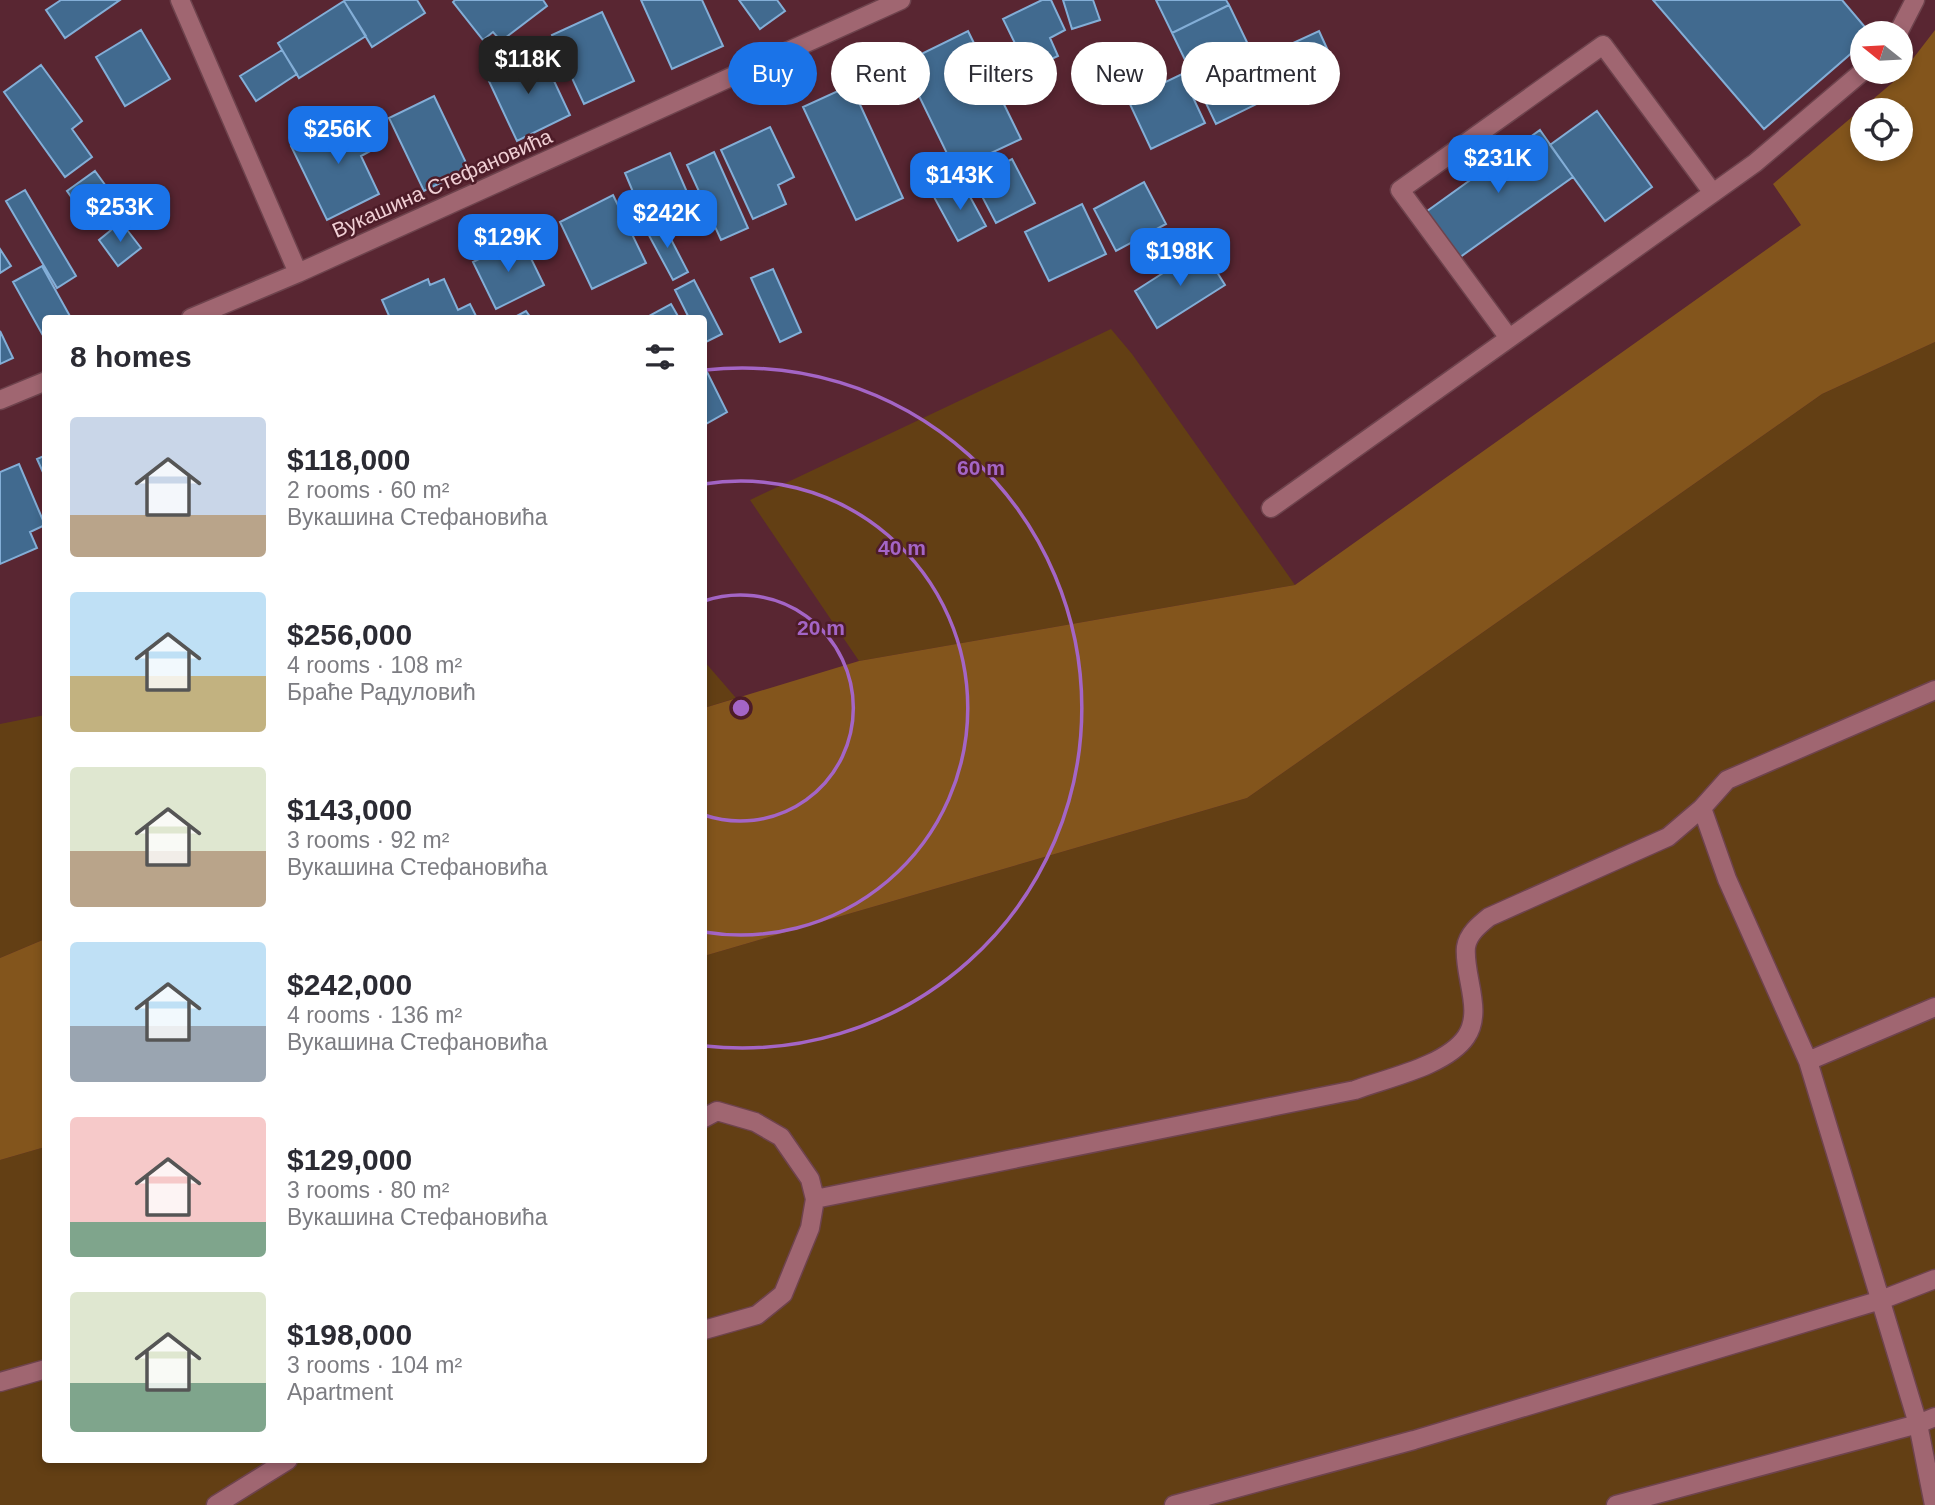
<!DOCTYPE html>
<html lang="en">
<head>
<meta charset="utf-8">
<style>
  body { margin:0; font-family:Arial,sans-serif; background:#f2f2f3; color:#2b2b33; height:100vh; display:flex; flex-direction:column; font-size:26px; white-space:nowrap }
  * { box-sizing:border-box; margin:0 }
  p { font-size:23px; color:#7c7c81 }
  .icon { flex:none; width:38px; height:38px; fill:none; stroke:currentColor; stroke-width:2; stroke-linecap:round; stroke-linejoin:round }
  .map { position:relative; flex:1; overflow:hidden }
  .side { position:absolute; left:42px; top:315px; width:665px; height:1148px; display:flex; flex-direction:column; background:#fff; border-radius:7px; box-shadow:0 4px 10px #0003 }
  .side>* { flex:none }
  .banner { position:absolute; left:728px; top:42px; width:665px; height:63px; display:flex; gap:14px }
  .needle { width:46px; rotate:288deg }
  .fabs { position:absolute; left:1850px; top:21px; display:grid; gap:14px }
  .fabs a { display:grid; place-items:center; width:63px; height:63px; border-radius:50%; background:#fff; box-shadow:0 4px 10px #0003; font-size:35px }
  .price { position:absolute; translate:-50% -60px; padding:0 16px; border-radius:14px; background:#1a73e8; color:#fff; font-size:23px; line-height:46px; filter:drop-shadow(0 2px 4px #0008) }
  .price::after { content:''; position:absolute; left:50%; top:42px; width:21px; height:16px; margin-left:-10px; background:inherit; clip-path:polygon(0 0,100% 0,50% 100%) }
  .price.active { background:#222; color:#fff }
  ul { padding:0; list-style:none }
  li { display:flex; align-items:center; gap:21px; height:175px; padding:0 28px }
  li span { display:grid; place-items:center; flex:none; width:196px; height:140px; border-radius:7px; color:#555 }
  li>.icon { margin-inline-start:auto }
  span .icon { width:84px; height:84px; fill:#fffc; stroke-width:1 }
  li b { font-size:30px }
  h2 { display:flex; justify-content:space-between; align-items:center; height:84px; padding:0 28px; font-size:30px }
  .chip { padding:0 24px; border-radius:32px; background:#fff; box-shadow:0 4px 10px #0003; font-size:24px; line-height:63px }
  .chip.active { background:#1a73e8; color:#fff }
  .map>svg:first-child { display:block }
  .green { fill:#633f14 }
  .forest { fill:#83551c; fill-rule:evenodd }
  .building { fill:#416a8f; stroke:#83aed7; stroke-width:2 }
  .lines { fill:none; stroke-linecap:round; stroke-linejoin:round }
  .lane-casing { stroke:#6e434d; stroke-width:21 }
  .street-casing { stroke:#6e434d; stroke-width:21 }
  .lane { stroke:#a06671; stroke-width:18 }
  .street { stroke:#a06671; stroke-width:18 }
  .ring { fill:none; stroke:#a465c6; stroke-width:3.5 }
  .labels { text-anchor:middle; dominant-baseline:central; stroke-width:5; stroke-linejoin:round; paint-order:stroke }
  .street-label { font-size:21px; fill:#f0cfd4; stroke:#4d1c28 }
  .centre { fill:#a465c6; stroke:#4d1c28; stroke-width:3.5 }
  .ring-label { font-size:21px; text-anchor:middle; font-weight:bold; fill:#a465c6; stroke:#4d1c28; stroke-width:5; stroke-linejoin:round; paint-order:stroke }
</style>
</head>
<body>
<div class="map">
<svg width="1935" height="1505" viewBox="0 0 1935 1505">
  <rect width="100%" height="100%" fill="#592632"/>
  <path class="green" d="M1111,329L1132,354L1295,585L859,661L750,500Z
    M1935,342V1505H0V1160L45,1147L46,1460H704V956L1247,798L1822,394Z
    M704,661L736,698L704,708Z
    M45,715V939L0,958V724Z"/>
  <path class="forest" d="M1935,30V342L1822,394L1247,798L704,956V708L859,661L1295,585L1801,225L1773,184L1898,78ZM1862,110H1900V149H1862Z
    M45,939V1147L0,1160V958Z"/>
  <path class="building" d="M61,0H120L65,38L46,10Z
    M345,0H417L425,13L372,47L344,1Z
    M455,0H543L547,6L501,41L493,32L483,40L453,2Z
    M641,0H702L723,46L672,69Z
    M739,0H777L785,11L760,29Z
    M1042,0H1051L1065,30L1050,38L1058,56L1028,70L1003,19Z
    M1063,0H1093L1100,20L1072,29Z
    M1156,0H1226L1229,5L1172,33Z
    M1653,0H1842L1870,33H1862V44L1764,129Z
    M344,1L366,36L299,78L278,43Z
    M1229,5L1273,96L1216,124L1172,33Z
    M602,12L634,81L584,104L552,35Z
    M141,30L170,79L125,106L96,57Z
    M968,31L1021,139L955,170L903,63Z
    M1319,31L1336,68L1282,93L1265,56Z
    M282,50L297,74L256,101L240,76Z
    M540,51L570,115L517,141L487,77Z
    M41,65L82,121L72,129L92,157L65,177L4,92Z
    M1182,74L1205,123L1151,149L1128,100Z
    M851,85L903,198L856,220L803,107Z
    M434,96L469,169L424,191L389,118Z
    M1597,111L1652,187L1605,221L1550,145Z
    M356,114L374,149L361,156L379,194L327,220L291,146Z
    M770,127L794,177L778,185L786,204L753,219L721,150Z
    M1540,130L1573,177L1456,260L1423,214Z
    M714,152L748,228L721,240L687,165Z
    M670,153L690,199L644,218L625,173Z
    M1012,159L1035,203L996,223L973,179Z
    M95,171L119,204L91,225L67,191Z
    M962,182L986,226L958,241L934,197Z
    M1144,182L1166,224L1116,251L1094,209Z
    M25,190L76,276L57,288L6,201Z
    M613,195L646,263L592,289L560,222Z
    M1082,204L1106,254L1049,281L1025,232Z
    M661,220L688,272L673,280L645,228Z
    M121,222L141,248L118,266L99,240Z
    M521,238L544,285L496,309L473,262Z
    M1202,248L1225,285L1157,328L1135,291Z
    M0,249L11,266L0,273Z
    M42,266L71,318H46V341L13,282Z
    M773,269L801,332L780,342L751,278Z
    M428,279L430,285L444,279L458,310L470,304L477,318H390L382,300Z
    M694,280L722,334L704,343V318H689L675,290Z
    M671,304L679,318H647V317Z
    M526,311L531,318H513Z
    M0,331L13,358L0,364Z
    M704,366L727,412L704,425Z
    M46,455V479L37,459Z
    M19,464L45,525L30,532L37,548L0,564V472Z"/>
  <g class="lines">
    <defs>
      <path id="lane" d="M1898,33L1915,0
        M1509,338L1400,190L1603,45L1713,193
        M1271,508L1755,163L1862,72
        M1702,808L1727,879L1808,1061L1918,1424L1934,1505
        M1808,1061L1935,1007
        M704,1118L717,1111L755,1122L781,1137L810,1179L815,1199L810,1228L783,1294L757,1315L704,1330
        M815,1199L1355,1090C1387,1078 1446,1066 1466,1037C1484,1011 1463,975 1466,947C1468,934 1479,925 1489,917L1668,837L1702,808L1727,780L1935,690
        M0,1382L46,1369
        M216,1505L288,1460
        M1174,1505L1414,1440L1881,1300L1935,1279
        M1616,1505L1918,1424L1935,1417"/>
      <path id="street" d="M180,0L298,273
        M191,318L298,273L901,0
        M0,400L46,381"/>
    </defs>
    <use href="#lane" class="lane-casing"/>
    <use href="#street" class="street-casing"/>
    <use href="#lane" class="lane"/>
    <use href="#street" class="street"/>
  </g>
  <g class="ring">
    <path d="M704 601A113 113 0 1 1 704 815"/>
    <path d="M704 484A227 227 0 1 1 704 932"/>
    <path d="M705 370A340 340 0 1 1 705 1046"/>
  </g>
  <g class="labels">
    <g class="street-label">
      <text transform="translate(442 183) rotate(-24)">Вукашина Стефановића</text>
    </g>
  </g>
  <circle cx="741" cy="708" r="10" class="centre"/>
  <g class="ring-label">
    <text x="981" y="475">60 m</text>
    <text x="902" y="555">40 m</text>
    <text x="821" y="635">20 m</text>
  </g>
</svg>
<div class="fabs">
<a><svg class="needle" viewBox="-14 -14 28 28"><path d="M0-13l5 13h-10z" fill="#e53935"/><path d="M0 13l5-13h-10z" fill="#7c7c81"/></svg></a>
<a><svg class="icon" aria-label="locate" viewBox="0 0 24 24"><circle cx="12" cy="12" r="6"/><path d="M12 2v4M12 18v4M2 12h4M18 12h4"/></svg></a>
</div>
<b class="price active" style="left:528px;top:96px">$118K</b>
<b class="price" style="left:338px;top:166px">$256K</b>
<b class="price" style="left:1498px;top:195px">$231K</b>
<b class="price" style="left:960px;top:212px">$143K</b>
<b class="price" style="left:120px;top:244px">$253K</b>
<b class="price" style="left:667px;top:250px">$242K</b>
<b class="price" style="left:508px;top:274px">$129K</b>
<b class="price" style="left:1180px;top:288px">$198K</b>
<div class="banner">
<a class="chip active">Buy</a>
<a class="chip">Rent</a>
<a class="chip">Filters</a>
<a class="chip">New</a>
<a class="chip">Apartment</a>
</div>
<section class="side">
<h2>8 homes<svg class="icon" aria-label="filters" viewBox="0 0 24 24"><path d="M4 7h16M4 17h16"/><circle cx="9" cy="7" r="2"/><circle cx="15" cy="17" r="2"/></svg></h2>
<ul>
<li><span style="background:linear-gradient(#c9d6e8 70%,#b9a48a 0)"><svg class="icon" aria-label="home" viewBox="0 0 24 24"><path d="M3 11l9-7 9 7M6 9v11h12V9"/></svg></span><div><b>$118,000</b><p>2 rooms · 60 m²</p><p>Вукашина Стефановића</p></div></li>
<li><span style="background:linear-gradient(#bfe0f5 60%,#c2b280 0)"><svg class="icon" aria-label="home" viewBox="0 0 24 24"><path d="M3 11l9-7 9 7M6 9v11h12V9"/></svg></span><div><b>$256,000</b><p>4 rooms · 108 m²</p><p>Браће Радуловић</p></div></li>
<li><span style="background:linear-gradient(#dfe7d0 60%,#b9a48a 0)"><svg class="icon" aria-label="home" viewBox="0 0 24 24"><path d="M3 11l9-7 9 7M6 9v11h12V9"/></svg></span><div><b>$143,000</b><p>3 rooms · 92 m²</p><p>Вукашина Стефановића</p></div></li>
<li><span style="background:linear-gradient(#bfe0f5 60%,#9aa5b1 0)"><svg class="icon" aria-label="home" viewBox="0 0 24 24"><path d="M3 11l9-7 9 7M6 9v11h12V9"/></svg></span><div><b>$242,000</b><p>4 rooms · 136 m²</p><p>Вукашина Стефановића</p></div></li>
<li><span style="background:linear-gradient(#f6c9c9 75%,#7fa58c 0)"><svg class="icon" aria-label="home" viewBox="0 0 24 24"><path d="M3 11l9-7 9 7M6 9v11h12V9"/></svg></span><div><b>$129,000</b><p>3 rooms · 80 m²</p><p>Вукашина Стефановића</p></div></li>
<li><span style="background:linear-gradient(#dfe7d0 65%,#7fa58c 0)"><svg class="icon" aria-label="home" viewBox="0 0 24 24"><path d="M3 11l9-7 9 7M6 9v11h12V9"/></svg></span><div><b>$198,000</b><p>3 rooms · 104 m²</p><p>Apartment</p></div></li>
</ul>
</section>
</div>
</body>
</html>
